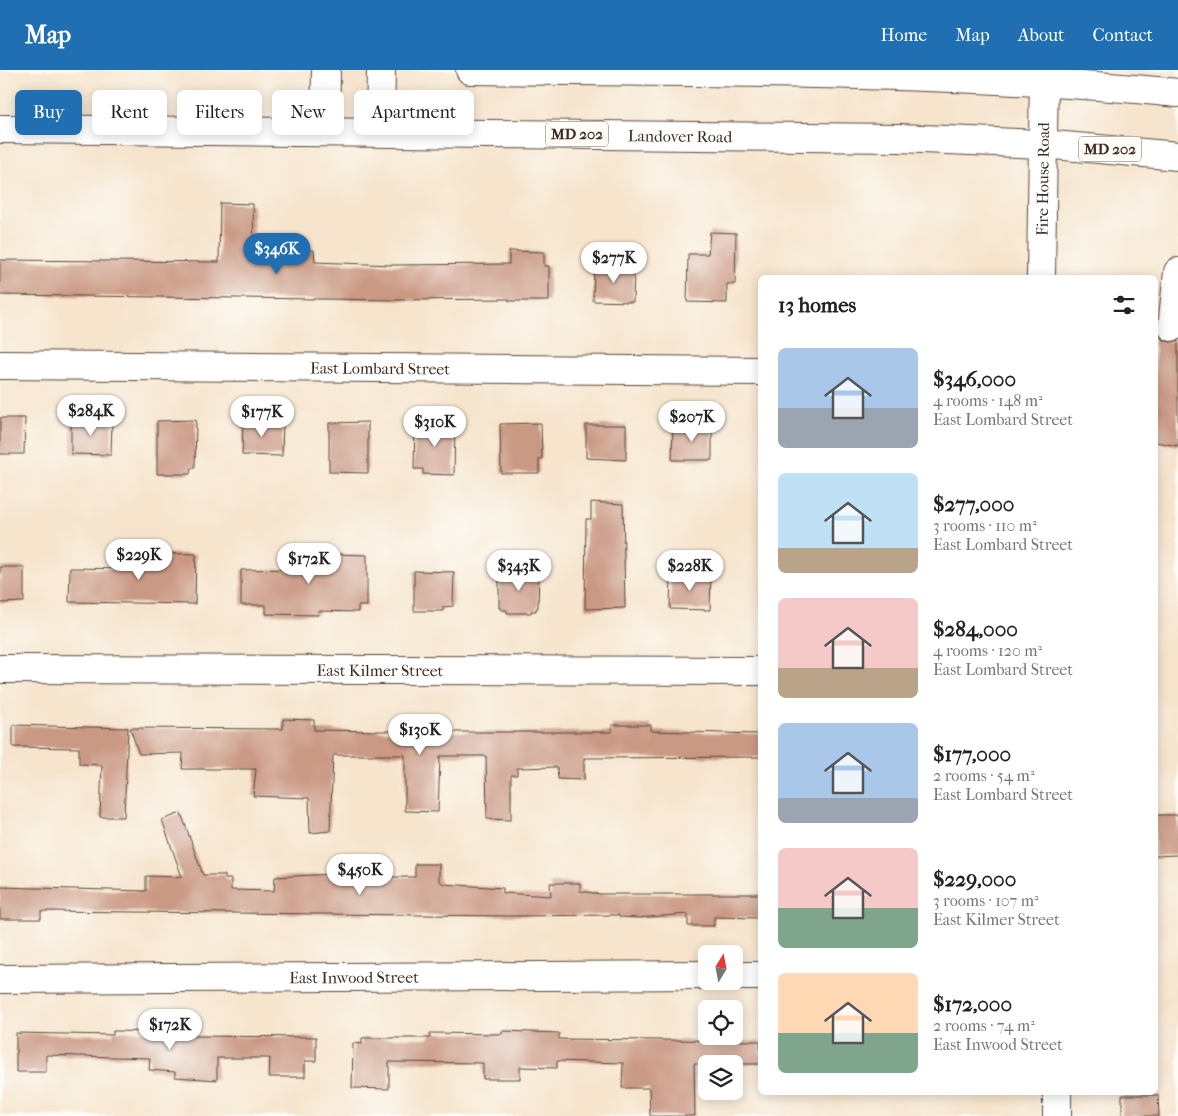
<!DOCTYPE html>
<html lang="en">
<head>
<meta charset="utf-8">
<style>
  body { margin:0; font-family:"IM FELL French Canon",serif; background:#f6f6f6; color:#222; height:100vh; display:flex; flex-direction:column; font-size:19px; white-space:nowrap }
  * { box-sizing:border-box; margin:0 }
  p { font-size:16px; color:#767676 }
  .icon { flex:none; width:28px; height:28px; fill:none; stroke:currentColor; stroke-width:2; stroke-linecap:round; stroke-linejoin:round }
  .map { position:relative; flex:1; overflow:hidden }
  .details { position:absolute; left:758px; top:205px; width:400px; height:820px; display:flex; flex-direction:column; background:#fff; border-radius:8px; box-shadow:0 2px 12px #0003 }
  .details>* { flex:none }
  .hud { position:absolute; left:15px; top:20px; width:475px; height:45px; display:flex; gap:10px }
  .needle { width:32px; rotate:10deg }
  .fabs { position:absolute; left:698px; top:875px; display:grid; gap:10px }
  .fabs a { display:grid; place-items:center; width:45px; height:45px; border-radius:8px; background:#fff; box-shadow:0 2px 12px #0003; font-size:25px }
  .price { position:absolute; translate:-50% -42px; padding:0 11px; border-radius:18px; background:#fff; color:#222; font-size:16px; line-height:32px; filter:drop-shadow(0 1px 2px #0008) }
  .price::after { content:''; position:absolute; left:50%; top:30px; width:15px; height:11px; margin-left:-8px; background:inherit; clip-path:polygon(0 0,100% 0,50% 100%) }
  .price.current { background:#1f6fb2; color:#fff }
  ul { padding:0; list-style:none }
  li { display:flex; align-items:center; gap:15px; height:125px; padding:0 20px }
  li span { display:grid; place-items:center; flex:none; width:140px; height:100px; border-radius:8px; color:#555 }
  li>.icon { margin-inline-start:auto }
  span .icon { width:60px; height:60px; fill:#fffc; stroke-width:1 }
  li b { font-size:21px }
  h2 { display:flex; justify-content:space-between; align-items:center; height:60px; padding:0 20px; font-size:21px }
  .pill { padding:0 18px; border-radius:8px; background:#fff; box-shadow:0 2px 12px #0003; font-size:18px; line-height:45px }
  .pill.current { background:#1f6fb2; color:#fff }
  header { display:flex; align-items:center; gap:30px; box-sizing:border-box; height:70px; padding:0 25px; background:#1f6fb2; color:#fff }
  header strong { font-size:24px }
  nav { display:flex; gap:28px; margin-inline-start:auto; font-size:18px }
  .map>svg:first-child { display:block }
  .building { fill:#ca9984 }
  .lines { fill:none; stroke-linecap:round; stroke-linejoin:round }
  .minor-casing { stroke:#574638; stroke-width:30 }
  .major-casing { stroke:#574638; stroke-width:30 }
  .minor { stroke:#fff; stroke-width:28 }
  .major { stroke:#fff; stroke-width:28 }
  .labels { text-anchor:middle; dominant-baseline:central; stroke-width:5; stroke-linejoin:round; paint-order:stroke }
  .shield { fill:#fdfcf7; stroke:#75695f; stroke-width:1 }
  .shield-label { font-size:15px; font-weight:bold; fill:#3b2a1e }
  .street-label { font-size:16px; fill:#3b2a1e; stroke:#fdfcf7 }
</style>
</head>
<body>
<header>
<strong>Map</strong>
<nav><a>Home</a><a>Map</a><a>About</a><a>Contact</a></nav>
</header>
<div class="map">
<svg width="1178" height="1046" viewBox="0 0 1178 1046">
  <rect width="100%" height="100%" fill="#fdfcf7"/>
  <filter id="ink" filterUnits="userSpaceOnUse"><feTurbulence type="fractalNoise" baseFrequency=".02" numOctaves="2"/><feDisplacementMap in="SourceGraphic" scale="10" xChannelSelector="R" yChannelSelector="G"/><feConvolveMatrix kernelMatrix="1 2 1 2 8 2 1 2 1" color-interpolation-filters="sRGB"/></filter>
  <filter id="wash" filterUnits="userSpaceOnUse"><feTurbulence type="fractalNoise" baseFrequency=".0096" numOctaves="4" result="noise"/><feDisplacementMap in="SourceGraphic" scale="20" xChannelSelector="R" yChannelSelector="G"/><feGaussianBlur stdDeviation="1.12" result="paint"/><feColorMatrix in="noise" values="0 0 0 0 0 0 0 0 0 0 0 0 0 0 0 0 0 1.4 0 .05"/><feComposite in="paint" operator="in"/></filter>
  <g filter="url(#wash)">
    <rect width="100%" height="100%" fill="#f6e4cc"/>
    <g id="blocks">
      <path class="building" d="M220,133L253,134L254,181L314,180L315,192L393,195L509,194V181L544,182V196H549V231H509V229L398,230L0,225V190L219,192Z
        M710,162L736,163L735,214H727V233L687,232L688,184H708Z
        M594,196L634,197L633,232L593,231Z
        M1155,254L1162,269L1170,272L1178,271V376L1155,372Z
        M0,348H25L24,384H0Z
        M71,349L112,350L111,385L71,384Z
        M196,350L195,398H191L190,404H157V351Z
        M243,351L283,352L282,386L242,385Z
        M368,352V403L329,402V353Z
        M415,352L455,353L454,405L423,404V399H414Z
        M541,353L542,389H539V403H501L500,354Z
        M586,355H626V390L586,388Z
        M673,355H712V390H672Z
        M591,432L623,434L625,538L585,539L586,449H591Z
        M133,483L196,484L195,534L69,532L70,498L133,499Z
        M304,483L367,485V536H358V542L319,541L318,545L266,544V535H241V500L292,499V486H303Z
        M0,497H24V532L0,533Z
        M414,501L454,502L453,536L443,537V541H414Z
        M499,502H539L538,538H536V541H531V543H507V540H501V538H499Z
        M671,504L711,505L710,540L670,539Z
        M283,649L314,650V660L450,662H612V655H651V661L760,664V687L584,688V710L558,709L557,697L517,698V705H511V750L487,749L486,686H440L438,742L405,741V685H333L330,761L310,763L309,728L253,726L256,699H182L183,683L139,684L130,658L283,659Z
        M13,655L128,658L124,747H100L102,695L79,694V678L13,677Z
        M181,743L203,805H225V809H231V820L274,821L275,807L373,802V807H415V794H439V811L444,814L503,818V823L551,826L550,813H580V821L600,824H760V848L714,847V856H688V844L637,848L619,847V845L514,846L41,841V849H0V817L146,821V806L182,807L162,750Z
        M1155,745H1178V785L1155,786Z
        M113,961L163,962L188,966L316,967V991H305V1007H269L270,988H217V1010L175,1007V1002L149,1000L150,988L46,985V1002H16V963L113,965Z
        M502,961L559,963V969L760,971V994H694L695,1046H650L649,1018H622L623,993L557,991V998L520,997V1009H483V993L389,992V1019L352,1018L353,973L362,974V968H430V963L502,964Z
        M1122,1025H1158L1159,1046H1122Z"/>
    </g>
  </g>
  <g filter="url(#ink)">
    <use href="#blocks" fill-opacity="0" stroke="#574638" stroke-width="1"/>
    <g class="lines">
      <defs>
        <g id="minor">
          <path d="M325,62L326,0"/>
          <path d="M380,62L381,0"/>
          <path id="s1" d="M1041,208L1044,0"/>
          <path d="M1172,257L1178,202"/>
          <path id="s2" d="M0,295L760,301"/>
          <path id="s3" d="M0,599L760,601"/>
          <path d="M734,906H760"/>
          <path id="s4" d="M0,909L706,905"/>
          <path d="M1057,1022V1046"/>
        </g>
        <g id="major">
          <path d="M470,0C706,3 943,0 1178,23"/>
          <path id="s5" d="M0,59L899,68L1042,74L1178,86"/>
        </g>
      </defs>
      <use href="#minor" class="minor-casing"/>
      <use href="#major" class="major-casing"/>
      <use href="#minor" class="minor"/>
      <use href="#major" class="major"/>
    </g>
  </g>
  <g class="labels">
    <g class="shield">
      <rect x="546" y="51.5" width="62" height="25" rx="4"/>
      <rect x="1079" y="66.5" width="62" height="25" rx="4"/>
    </g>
    <g class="shield-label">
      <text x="577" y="64">MD 202</text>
      <text x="1110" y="79">MD 202</text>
    </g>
    <g class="street-label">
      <text stroke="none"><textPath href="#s5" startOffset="680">Landover Road</textPath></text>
      <text stroke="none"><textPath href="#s1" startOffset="99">Fire House Road</textPath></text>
      <text stroke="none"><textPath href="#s2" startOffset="380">East Lombard Street</textPath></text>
      <text stroke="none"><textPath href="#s3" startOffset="380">East Kilmer Street</textPath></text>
      <text stroke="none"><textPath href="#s4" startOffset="354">East Inwood Street</textPath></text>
    </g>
  </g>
</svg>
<div class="fabs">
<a><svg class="needle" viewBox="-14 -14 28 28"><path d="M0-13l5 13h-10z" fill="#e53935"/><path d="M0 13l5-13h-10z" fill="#767676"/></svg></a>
<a><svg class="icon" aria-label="locate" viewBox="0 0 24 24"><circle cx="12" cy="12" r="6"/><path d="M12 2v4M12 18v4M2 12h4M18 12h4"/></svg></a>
<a><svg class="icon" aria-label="layers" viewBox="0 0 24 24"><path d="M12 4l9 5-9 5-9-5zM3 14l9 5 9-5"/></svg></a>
</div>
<b class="price current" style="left:277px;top:205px">$346K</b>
<b class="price" style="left:614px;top:214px">$277K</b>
<b class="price" style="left:91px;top:367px">$284K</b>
<b class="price" style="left:262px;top:368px">$177K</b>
<b class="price" style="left:692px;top:373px">$207K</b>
<b class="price" style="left:435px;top:378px">$310K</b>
<b class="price" style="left:139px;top:511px">$229K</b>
<b class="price" style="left:309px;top:515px">$172K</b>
<b class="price" style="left:519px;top:522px">$343K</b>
<b class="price" style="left:690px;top:522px">$228K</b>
<b class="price" style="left:420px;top:686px">$130K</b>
<b class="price" style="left:360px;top:826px">$450K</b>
<b class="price" style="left:170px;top:981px">$172K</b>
<div class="hud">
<a class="pill current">Buy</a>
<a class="pill">Rent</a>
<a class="pill">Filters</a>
<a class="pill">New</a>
<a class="pill">Apartment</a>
</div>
<section class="details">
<h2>13 homes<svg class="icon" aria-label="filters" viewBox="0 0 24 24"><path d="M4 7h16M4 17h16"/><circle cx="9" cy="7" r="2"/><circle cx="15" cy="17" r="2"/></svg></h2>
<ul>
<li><span style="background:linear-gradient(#a9c7e8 60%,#9aa5b1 0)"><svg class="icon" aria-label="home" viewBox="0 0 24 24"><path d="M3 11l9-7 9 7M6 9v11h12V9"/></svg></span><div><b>$346,000</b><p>4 rooms · 148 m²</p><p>East Lombard Street</p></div></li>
<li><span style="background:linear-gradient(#bfe0f5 75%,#b9a48a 0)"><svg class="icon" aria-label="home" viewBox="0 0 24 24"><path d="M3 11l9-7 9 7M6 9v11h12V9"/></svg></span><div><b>$277,000</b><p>3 rooms · 110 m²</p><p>East Lombard Street</p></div></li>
<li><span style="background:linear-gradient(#f6c9c9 70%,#b9a48a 0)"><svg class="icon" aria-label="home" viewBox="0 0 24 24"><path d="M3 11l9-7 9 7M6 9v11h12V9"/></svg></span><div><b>$284,000</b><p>4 rooms · 120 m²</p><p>East Lombard Street</p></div></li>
<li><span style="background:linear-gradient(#a9c7e8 75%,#9aa5b1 0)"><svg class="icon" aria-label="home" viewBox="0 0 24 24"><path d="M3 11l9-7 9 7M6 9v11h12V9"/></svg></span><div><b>$177,000</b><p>2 rooms · 54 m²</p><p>East Lombard Street</p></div></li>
<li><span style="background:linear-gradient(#f6c9c9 60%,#7fa58c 0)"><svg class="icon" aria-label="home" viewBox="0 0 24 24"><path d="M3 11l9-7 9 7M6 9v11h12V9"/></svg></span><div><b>$229,000</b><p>3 rooms · 107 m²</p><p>East Kilmer Street</p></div></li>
<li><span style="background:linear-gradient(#ffd9b3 60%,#7fa58c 0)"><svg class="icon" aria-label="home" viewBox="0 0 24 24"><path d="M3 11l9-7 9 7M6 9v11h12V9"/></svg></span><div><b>$172,000</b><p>2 rooms · 74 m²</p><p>East Inwood Street</p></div></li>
</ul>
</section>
</div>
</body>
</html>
